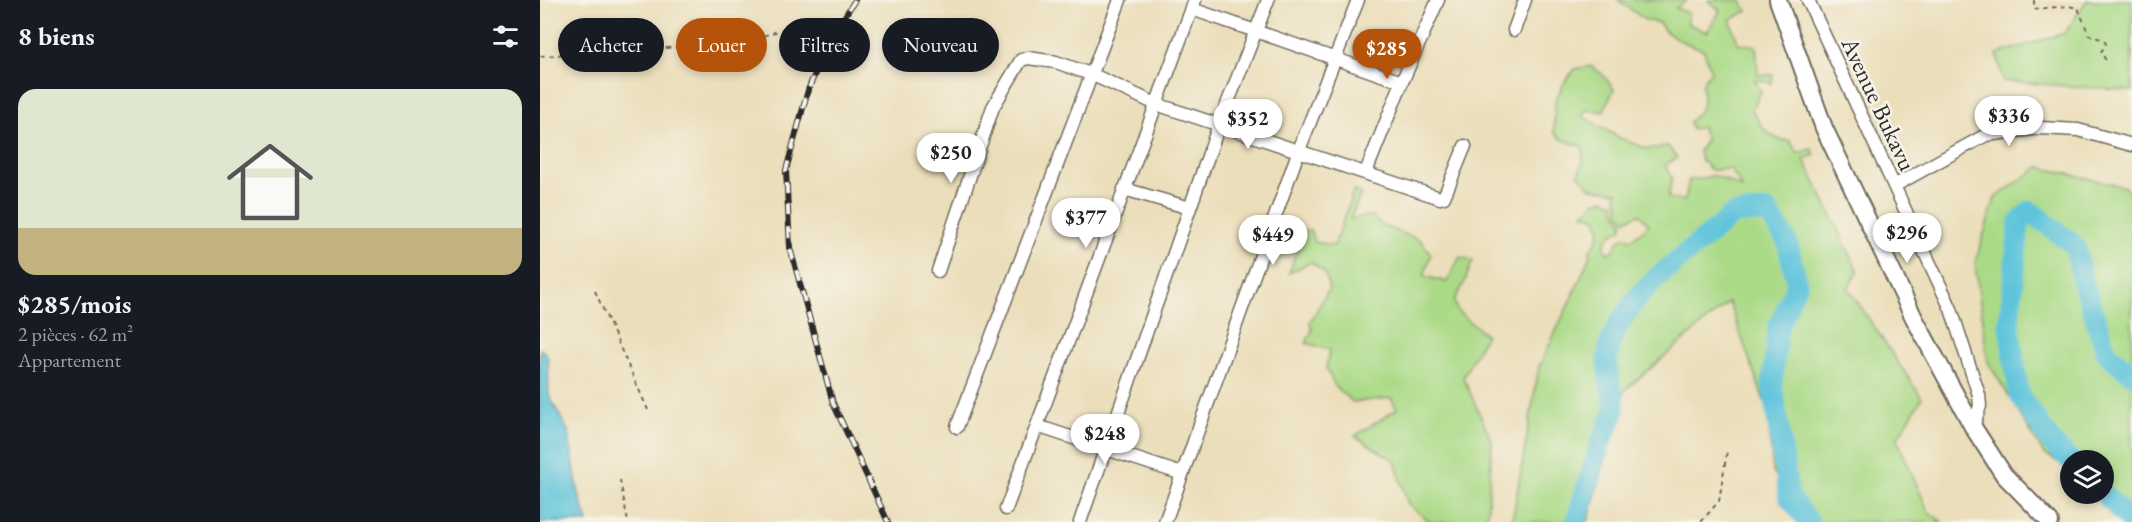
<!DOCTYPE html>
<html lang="fr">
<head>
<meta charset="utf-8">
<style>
  body { margin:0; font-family:"EB Garamond",serif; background:#242831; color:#f1f3f6; height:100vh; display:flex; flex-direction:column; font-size:22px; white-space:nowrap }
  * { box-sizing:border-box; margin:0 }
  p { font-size:20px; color:#9ea1a6 }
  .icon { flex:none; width:33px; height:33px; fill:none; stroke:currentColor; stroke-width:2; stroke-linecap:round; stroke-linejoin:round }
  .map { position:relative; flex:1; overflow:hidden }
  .side { display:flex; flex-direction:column; background:#171b24; width:540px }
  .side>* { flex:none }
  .banner { position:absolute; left:18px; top:18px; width:570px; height:54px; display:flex; gap:12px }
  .tools { position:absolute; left:1520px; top:450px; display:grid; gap:12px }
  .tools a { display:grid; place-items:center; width:54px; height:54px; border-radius:50%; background:#171b24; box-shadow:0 3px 9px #0003; font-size:30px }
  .price { position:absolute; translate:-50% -51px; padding:0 14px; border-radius:21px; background:#fff; color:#222; font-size:20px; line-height:39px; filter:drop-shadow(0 2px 3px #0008) }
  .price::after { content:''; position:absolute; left:50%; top:36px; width:18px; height:14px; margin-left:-9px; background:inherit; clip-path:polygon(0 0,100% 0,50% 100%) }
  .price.current { background:#b45309; color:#fff }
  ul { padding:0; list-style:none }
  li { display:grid; align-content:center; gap:12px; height:318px; padding:0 18px }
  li+li { border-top:2px solid #363941 }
  li span { display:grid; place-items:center; height:186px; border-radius:18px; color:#555 }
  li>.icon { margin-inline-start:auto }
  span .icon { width:108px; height:108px; fill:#fffc; stroke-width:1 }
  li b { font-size:26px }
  h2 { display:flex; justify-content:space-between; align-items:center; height:72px; padding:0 18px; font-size:26px }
  .tag { padding:0 21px; border-radius:27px; background:#171b24; box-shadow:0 3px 9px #0003; font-size:21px; line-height:54px }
  .tag.current { background:#b45309; color:#fff }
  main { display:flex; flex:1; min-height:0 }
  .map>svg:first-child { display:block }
  .green { fill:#abda87; stroke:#6b8259; stroke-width:1.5 }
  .water { fill:#5ec4db; stroke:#447883; stroke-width:1.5 }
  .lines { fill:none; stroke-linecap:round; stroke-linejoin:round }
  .river { stroke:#5ec4db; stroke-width:21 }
  .street-casing { stroke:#6e6a5d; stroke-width:15 }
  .secondary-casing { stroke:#6e6a5d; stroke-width:20 }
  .path { stroke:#6e6a5d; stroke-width:2; stroke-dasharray:4.5 4.5; stroke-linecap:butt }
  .street { stroke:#fff; stroke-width:12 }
  .secondary { stroke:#fff; stroke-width:16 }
  .rail-casing { stroke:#2b2b2b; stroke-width:6 }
  .rail { stroke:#f7f3e8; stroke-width:4; stroke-dasharray:11; stroke-linecap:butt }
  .labels { text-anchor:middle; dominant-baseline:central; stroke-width:5; stroke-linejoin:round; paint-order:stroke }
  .street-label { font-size:24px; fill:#2b2b2b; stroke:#f7f3e8 }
</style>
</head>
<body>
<main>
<section class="side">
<h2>8 biens<svg class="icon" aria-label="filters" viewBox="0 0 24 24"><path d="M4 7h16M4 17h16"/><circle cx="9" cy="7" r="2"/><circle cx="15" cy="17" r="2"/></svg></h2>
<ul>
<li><span style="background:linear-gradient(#dfe7d0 75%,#c2b280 0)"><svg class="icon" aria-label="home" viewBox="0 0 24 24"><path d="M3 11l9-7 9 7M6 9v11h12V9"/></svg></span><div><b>$285/mois</b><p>2 pièces · 62 m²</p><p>Appartement</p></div></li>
</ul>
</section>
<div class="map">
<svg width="1592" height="522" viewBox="0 0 1592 522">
  <rect width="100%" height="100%" fill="#f7f3e8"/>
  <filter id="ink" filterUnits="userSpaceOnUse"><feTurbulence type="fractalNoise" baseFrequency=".0167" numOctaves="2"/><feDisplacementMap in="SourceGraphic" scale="12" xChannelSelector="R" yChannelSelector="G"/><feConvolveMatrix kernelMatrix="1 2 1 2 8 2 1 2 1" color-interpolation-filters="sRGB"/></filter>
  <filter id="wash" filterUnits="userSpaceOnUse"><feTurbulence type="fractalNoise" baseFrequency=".008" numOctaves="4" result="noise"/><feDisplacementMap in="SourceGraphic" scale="24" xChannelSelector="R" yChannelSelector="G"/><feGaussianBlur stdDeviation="1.35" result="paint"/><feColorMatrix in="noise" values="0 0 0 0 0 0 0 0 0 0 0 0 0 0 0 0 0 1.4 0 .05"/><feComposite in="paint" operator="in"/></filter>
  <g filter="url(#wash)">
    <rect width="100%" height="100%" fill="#ebdeba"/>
    <path class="green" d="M1078,0H1147L1136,8L1148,13V24L1167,32L1180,11L1168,0H1201L1207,11L1190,20L1198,43L1216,46L1218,75H1233L1232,83L1214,79L1221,91L1212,110C1222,127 1228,140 1250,141L1258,153L1272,149L1275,155L1264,159L1318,271L1308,288L1382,398L1357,439L1388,511L1402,522H1268L1233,472L1227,409L1189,302L1085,390L1048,522H972L999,367L1037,286L1049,258L1050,250L1057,241L1060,228L1055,217L1043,214L1054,203L1063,199L1075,203L1076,213L1083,222L1081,230C1071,233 1067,237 1064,247L1067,253L1073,251L1078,242L1084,237L1092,239L1109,225L1099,214L1086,220L1079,212V204L1076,196L1078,192L1051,188L1038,174L1043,163V147L1021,139L1014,132L1015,100L1026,80L1035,69L1051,66L1062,74L1074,89L1063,112L1047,110L1042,116L1078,137L1107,149L1128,146L1137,158L1125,165L1132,178L1128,198L1145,201L1149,180C1158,180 1165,177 1173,176C1179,176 1199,186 1203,189L1191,169L1171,170L1161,160L1159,151L1166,140L1162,127L1152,129L1149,122C1154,117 1159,113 1162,107C1167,92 1155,86 1171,72L1164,50L1143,42L1126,32L1119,23L1105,20Z
      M1547,0H1592V91L1463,81L1457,54L1525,33Z
      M1499,167L1585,187L1592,195V508L1563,490V460H1530V469L1504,454L1448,362L1435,263L1455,198Z
      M814,190L821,194L810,219L830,215L843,226L880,240L891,254L884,276L907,282L920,257L933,260L924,283L914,301L918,312L946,335L923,377L952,442L947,522H890L868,504L855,461L815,436L857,409L851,398L813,402L796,388L786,368L790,350L766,343L772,331L770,322L789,289L785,273L771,262L749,273L758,247L739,243L728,252L737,227L744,234L770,230L775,242L794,246Z"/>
    <path class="water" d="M0,349L6,353L8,360L9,395L28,431L39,495L48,522H0Z"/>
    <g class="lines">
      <path class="river" d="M1530,460L1513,444L1479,395L1469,324L1479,223L1490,211L1535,246L1542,279L1567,354L1592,374
        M1563,493L1591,522
        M1036,522L1060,444L1074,413V399L1070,387L1067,362L1070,343L1080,322L1094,302L1115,279L1194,214L1227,211L1247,241L1257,284L1238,327L1232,383L1249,497L1269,522"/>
    </g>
  </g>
  <g filter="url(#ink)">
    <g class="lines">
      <defs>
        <path id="street" d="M1268,0L1411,309L1439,395L1440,406L1433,427
          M652,9L862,82
          M974,30L985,0
          M826,172L862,82L898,0
          M1354,186L1446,135L1501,128L1538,130L1592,145
          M584,189L650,208
          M398,271L453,107L481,60L488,58L516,62L553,75L616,104L900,198L904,197L925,146
          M497,426L642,474
          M417,427L580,0
          M466,509L655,0
          M540,522L679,125L728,0
          M625,522L759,150L818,0"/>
        <path id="secondary" d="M1238,0L1284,128L1374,318L1433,427L1464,475L1510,522"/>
      </defs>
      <use href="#street" class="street-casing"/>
      <use href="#secondary" class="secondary-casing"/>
      <path class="path" d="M1494,0V9L1529,6L1538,8L1549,35L1564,40L1566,44L1561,52L1568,64
        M0,56L188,44L217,38L250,27H262
        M55,291L108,410
        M80,480L88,522
        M1161,522L1179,501L1187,451"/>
      <use href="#street" class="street"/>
      <use href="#secondary" class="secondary"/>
      <defs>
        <path id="rail" d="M315,0L289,41L268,90L246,170L250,248L293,403L348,522"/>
      </defs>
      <use href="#rail" class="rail-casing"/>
      <use href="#rail" class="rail"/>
    </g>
  </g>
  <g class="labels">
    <g class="street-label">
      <text transform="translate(1339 104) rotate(65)">Avenue Bukavu</text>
    </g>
  </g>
</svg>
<div class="tools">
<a><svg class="icon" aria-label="layers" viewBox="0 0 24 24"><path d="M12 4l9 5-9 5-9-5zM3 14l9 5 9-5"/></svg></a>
</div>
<b class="price current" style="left:847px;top:80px">$285</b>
<b class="price" style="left:1469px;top:147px">$336</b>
<b class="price" style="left:708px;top:150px">$352</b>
<b class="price" style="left:411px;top:184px">$250</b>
<b class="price" style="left:546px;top:249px">$377</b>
<b class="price" style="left:1367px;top:264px">$296</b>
<b class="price" style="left:733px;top:266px">$449</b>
<b class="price" style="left:565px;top:465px">$248</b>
<div class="banner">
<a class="tag">Acheter</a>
<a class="tag current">Louer</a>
<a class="tag">Filtres</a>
<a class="tag">Nouveau</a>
</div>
</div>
</main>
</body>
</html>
